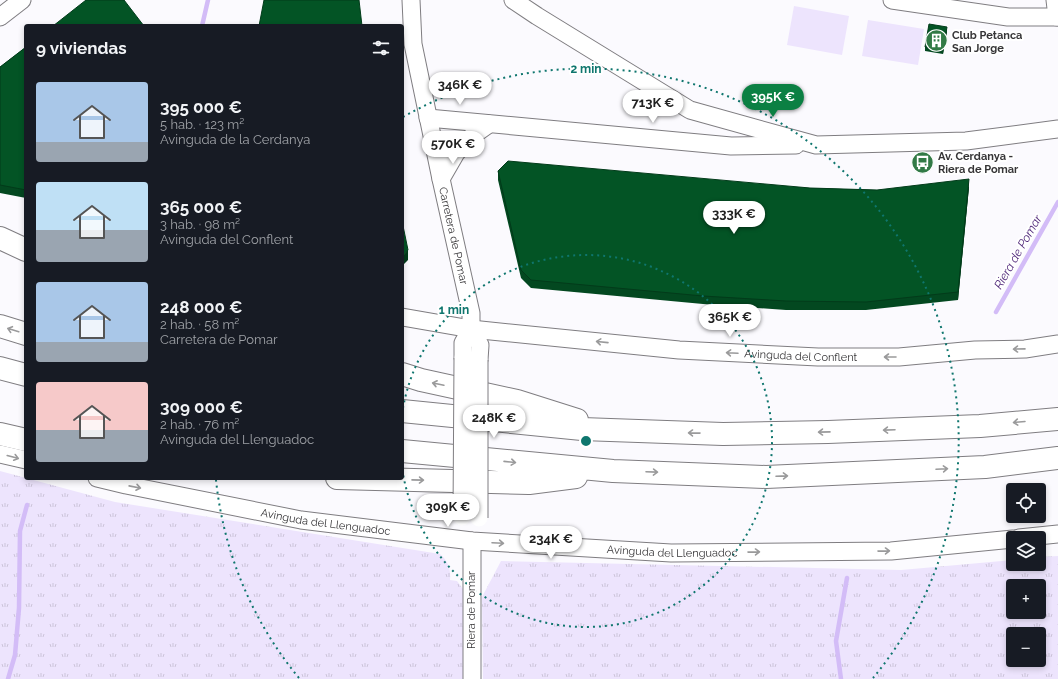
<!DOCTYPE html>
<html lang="es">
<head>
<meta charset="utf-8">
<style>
  body { margin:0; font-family:Raleway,sans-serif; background:#20242c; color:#f1f3f6; height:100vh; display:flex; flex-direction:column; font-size:15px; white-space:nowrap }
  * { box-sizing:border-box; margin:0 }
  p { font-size:13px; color:#9ea1a6 }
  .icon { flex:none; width:22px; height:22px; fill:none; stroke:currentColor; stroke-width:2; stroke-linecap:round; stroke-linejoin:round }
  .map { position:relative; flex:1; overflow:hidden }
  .sheet { position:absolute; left:24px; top:24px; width:380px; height:456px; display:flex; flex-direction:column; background:#171b24; border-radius:4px; box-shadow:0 2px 6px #0003 }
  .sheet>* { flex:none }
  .tools { position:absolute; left:1006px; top:483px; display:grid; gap:8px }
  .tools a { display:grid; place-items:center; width:40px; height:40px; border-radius:4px; background:#171b24; box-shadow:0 2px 6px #0003; font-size:20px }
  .price { position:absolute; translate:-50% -34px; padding:0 9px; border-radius:14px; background:#fff; color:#222; font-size:13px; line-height:26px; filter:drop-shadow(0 1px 2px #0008) }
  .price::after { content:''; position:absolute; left:50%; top:24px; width:12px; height:9px; margin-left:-6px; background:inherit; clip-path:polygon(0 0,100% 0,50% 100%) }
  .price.active { background:#0b8043; color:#fff }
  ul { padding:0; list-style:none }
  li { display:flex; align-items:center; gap:12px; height:100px; padding:0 12px }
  li span { display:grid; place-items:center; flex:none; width:112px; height:80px; border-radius:4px; color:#555 }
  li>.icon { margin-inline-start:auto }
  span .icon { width:48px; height:48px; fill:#fffc; stroke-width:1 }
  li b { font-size:17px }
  h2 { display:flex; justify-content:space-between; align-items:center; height:48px; padding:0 12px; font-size:17px }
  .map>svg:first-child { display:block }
  .grass { fill:url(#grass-tufts); fill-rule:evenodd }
  .garden { fill:#ede4fd }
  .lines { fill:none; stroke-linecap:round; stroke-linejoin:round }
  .stream { stroke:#d3bcf7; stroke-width:4.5 }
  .minor-casing { stroke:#7f7d81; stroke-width:19 }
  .motorway-casing { stroke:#7f7d81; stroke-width:24 }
  .minor { stroke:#fff; stroke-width:17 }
  .motorway { stroke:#fff; stroke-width:22 }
  .minor-bridge-casing { stroke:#7f7d81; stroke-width:19; stroke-linecap:butt }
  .minor-bridge { stroke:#fff; stroke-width:17 }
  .wall { fill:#034820 }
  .shaded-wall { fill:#023b1a }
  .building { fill:#035425; stroke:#023b1a }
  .oneway { stroke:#9a9a9b }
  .ring { fill:none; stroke:#0f766e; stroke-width:2; stroke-dasharray:2 4 }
  .labels { text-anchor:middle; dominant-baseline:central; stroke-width:4; stroke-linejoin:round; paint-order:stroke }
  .poi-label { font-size:11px; font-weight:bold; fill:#363537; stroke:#fff; text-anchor:start }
  .street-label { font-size:11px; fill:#363537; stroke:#fff }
  .water-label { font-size:12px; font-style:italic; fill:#4f2779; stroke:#fff }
  .centre { fill:#0f766e; stroke:#fff; stroke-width:2 }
  .ring-label { font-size:12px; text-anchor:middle; font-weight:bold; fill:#0f766e; stroke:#fff; stroke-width:4; stroke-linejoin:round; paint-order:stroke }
</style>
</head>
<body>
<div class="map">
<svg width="1058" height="679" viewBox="0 0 1058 679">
  <defs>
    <pattern id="grass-tufts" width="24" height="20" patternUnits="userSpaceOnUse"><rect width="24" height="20" fill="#ede4fd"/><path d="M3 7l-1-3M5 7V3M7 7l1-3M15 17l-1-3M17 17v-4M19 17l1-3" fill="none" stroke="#ccc4d9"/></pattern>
  </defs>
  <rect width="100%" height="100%" fill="#fbfafe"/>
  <path class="grass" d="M0,471L115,502L440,554C448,561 451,569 450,580L457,581L463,589L465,679H0Z
    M1058,556V679H483L482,597L501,561L901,570L1013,560V564H1039V557ZM1013,586H1039V612H1013ZM1013,634H1039V660H1013Z"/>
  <path class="garden" d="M794,6L849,16L842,55L787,45Z
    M868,20L924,29L918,65L862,56Z"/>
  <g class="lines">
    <path class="stream" d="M202,26L208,0
      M996,312L1058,202
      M8,679L15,655L19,608L20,531L27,505
      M841,679L836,641L847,578"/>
    <defs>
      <g id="minor">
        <path id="s1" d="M411,0L413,44L441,179L471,313V329L463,343V358"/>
        <path d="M513,0L537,16L690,110L816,145L966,141L1058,129"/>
        <path d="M892,0L1008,17H1058"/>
        <path d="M1055,0L1057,17"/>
        <path d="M0,17L22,0"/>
        <path d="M428,118L731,146L796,145"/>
        <path d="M441,179L456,153L472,136L489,124"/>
        <path id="s2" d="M402,317L471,329L679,350L818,357H899L975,350L1025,349L1058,344"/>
        <path d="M471,329L480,345L479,360"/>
        <path d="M0,454L26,460"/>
        <path id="s3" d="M97,478L126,485L301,520L472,541L671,553L891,551L1013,539"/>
        <path d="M1019,538L1058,534"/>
        <path d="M472,541V679"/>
      </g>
      <path id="motorway" d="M0,238L26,250
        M0,326L26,334
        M0,368L26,375
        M402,374L421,380L517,401L577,420
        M402,411L582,429L723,434L828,432L980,426L1058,419
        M0,434L26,440
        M402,451L613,471L766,477L985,467L1058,458
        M337,478L529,483L576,477"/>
    </defs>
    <use href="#minor" class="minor-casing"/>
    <use href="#motorway" class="motorway-casing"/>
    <use href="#minor" class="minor"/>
    <use href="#motorway" class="motorway"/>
    <defs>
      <path id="minor-bridge" d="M462,517L463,358
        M479,518V360"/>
    </defs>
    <use href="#minor-bridge" class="minor-bridge-casing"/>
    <use href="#minor-bridge" class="minor-bridge"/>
  </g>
  <path class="wall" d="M947,31L943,54L925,51V47Z
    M26,47V198L0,193V67Z
    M498,171L810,188L877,190L969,187L958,300L866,310H786L703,304L531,288L521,278L498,180Z"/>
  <path class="shaded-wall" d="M947,27V31L943,54V50Z
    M969,179V187L958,300V292Z
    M408,250V260L402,266V257Z"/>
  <path class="building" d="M86,0H124L144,26H53Z
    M264,0H359L362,26H259Z
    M929,24L947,27L943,50L925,47Z
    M26,47V190L0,185V67Z
    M508,161L810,188L877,190L969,179L958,292L866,302L786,301L703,296L531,280L521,270L498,171Z
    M402,221L408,250L402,257Z"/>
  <defs><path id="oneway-shaft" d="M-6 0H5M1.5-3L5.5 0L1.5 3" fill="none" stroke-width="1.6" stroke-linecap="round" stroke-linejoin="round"/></defs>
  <g class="oneway">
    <use href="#oneway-shaft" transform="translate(13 330) rotate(-163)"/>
    <use href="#oneway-shaft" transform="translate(602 342) rotate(-174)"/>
    <use href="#oneway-shaft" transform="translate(1019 349) rotate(179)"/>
    <use href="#oneway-shaft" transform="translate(732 353) rotate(-177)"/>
    <use href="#oneway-shaft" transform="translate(890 357) rotate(-180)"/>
    <use href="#oneway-shaft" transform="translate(438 384) rotate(-168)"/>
    <use href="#oneway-shaft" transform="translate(1019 422) rotate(175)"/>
    <use href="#oneway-shaft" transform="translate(889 430) rotate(178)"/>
    <use href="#oneway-shaft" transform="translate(824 432) rotate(179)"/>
    <use href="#oneway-shaft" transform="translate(694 433) rotate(-179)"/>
    <use href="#oneway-shaft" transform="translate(13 457) rotate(15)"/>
    <use href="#oneway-shaft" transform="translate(510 462) rotate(6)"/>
    <use href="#oneway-shaft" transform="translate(942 469) rotate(-3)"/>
    <use href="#oneway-shaft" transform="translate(652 472) rotate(2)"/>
    <use href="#oneway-shaft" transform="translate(782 476) rotate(-2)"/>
    <use href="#oneway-shaft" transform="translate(418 480) rotate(1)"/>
    <use href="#oneway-shaft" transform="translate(135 487) rotate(11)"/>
    <use href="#oneway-shaft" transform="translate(498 543) rotate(3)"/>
    <use href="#oneway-shaft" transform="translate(884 551) rotate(-1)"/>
    <use href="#oneway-shaft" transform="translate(754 552) rotate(-1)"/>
  </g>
  <g class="ring">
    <path d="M402 414A186 186 0 1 1 402 468"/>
    <path d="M299 678A372 372 0 0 1 216 480M403 117A372 372 0 0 1 873 678"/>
  </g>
  <defs>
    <symbol id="building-disc" viewBox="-11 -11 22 22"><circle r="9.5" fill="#327a46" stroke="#fff"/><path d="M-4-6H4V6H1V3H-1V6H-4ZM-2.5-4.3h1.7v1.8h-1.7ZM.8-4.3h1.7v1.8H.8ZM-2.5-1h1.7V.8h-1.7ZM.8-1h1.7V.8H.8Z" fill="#fff"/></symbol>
    <symbol id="bus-disc" viewBox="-11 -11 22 22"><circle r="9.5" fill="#327a46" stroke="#fff"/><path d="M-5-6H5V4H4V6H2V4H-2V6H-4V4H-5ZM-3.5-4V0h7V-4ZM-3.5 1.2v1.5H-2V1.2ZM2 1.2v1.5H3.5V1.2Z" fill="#fff"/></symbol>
  </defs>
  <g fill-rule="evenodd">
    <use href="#building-disc" x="924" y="28" width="25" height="25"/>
    <use href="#bus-disc" x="910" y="150" width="25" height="25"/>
  </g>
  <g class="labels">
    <g class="poi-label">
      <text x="952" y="35">Club Petanca<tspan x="952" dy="13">San Jorge</tspan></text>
      <text x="938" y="156">Av. Cerdanya -<tspan x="938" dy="13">Riera de Pomar</tspan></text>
    </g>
    <g class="street-label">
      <text stroke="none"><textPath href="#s1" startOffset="240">Carretera de Pomar</textPath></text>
      <text stroke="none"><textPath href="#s2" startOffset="401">Avinguda del Conflent</textPath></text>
      <text stroke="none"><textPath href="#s3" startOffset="233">Avinguda del Llenguadoc</textPath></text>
      <text stroke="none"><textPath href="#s3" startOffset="581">Avinguda del Llenguadoc</textPath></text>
      <text transform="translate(471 610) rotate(-90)">Riera de Pomar</text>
    </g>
    <g class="water-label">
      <text transform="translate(1018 252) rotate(-60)">Riera de Pomar</text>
    </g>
  </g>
  <circle cx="586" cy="441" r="6" class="centre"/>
  <g class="ring-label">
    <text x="586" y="73">2 min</text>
    <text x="454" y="314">1 min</text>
  </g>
</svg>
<div class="tools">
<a><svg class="icon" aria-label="locate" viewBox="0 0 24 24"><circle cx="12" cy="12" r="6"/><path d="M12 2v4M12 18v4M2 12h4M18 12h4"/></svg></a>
<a><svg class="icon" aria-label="layers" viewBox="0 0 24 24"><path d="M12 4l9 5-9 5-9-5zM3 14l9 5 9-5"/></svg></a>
<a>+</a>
<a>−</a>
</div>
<b class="price" style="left:460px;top:106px">346K €</b>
<b class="price active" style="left:773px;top:118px">395K €</b>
<b class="price" style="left:653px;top:124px">713K €</b>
<b class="price" style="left:453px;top:165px">570K €</b>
<b class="price" style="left:734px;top:235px">333K €</b>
<b class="price" style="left:730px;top:338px">365K €</b>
<b class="price" style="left:494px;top:439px">248K €</b>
<b class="price" style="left:448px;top:528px">309K €</b>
<b class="price" style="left:551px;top:560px">234K €</b>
<section class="sheet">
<h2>9 viviendas<svg class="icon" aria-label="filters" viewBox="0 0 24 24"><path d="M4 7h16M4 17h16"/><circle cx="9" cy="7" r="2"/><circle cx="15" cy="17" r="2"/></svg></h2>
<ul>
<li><span style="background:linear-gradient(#a9c7e8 75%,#9aa5b1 0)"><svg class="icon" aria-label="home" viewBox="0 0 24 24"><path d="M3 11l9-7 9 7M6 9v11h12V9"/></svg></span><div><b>395 000 €</b><p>5 hab. · 123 m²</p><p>Avinguda de la Cerdanya</p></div></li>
<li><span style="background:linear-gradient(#bfe0f5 60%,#9aa5b1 0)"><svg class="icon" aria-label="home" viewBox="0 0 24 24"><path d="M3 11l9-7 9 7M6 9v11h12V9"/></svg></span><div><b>365 000 €</b><p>3 hab. · 98 m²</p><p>Avinguda del Conflent</p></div></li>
<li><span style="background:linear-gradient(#a9c7e8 75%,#9aa5b1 0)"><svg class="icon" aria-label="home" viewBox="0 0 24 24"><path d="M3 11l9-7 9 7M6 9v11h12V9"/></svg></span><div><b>248 000 €</b><p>2 hab. · 58 m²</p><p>Carretera de Pomar</p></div></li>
<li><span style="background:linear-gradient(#f6c9c9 60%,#9aa5b1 0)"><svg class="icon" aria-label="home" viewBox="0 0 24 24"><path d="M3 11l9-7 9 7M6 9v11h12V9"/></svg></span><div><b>309 000 €</b><p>2 hab. · 76 m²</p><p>Avinguda del Llenguadoc</p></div></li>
</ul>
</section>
</div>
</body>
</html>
